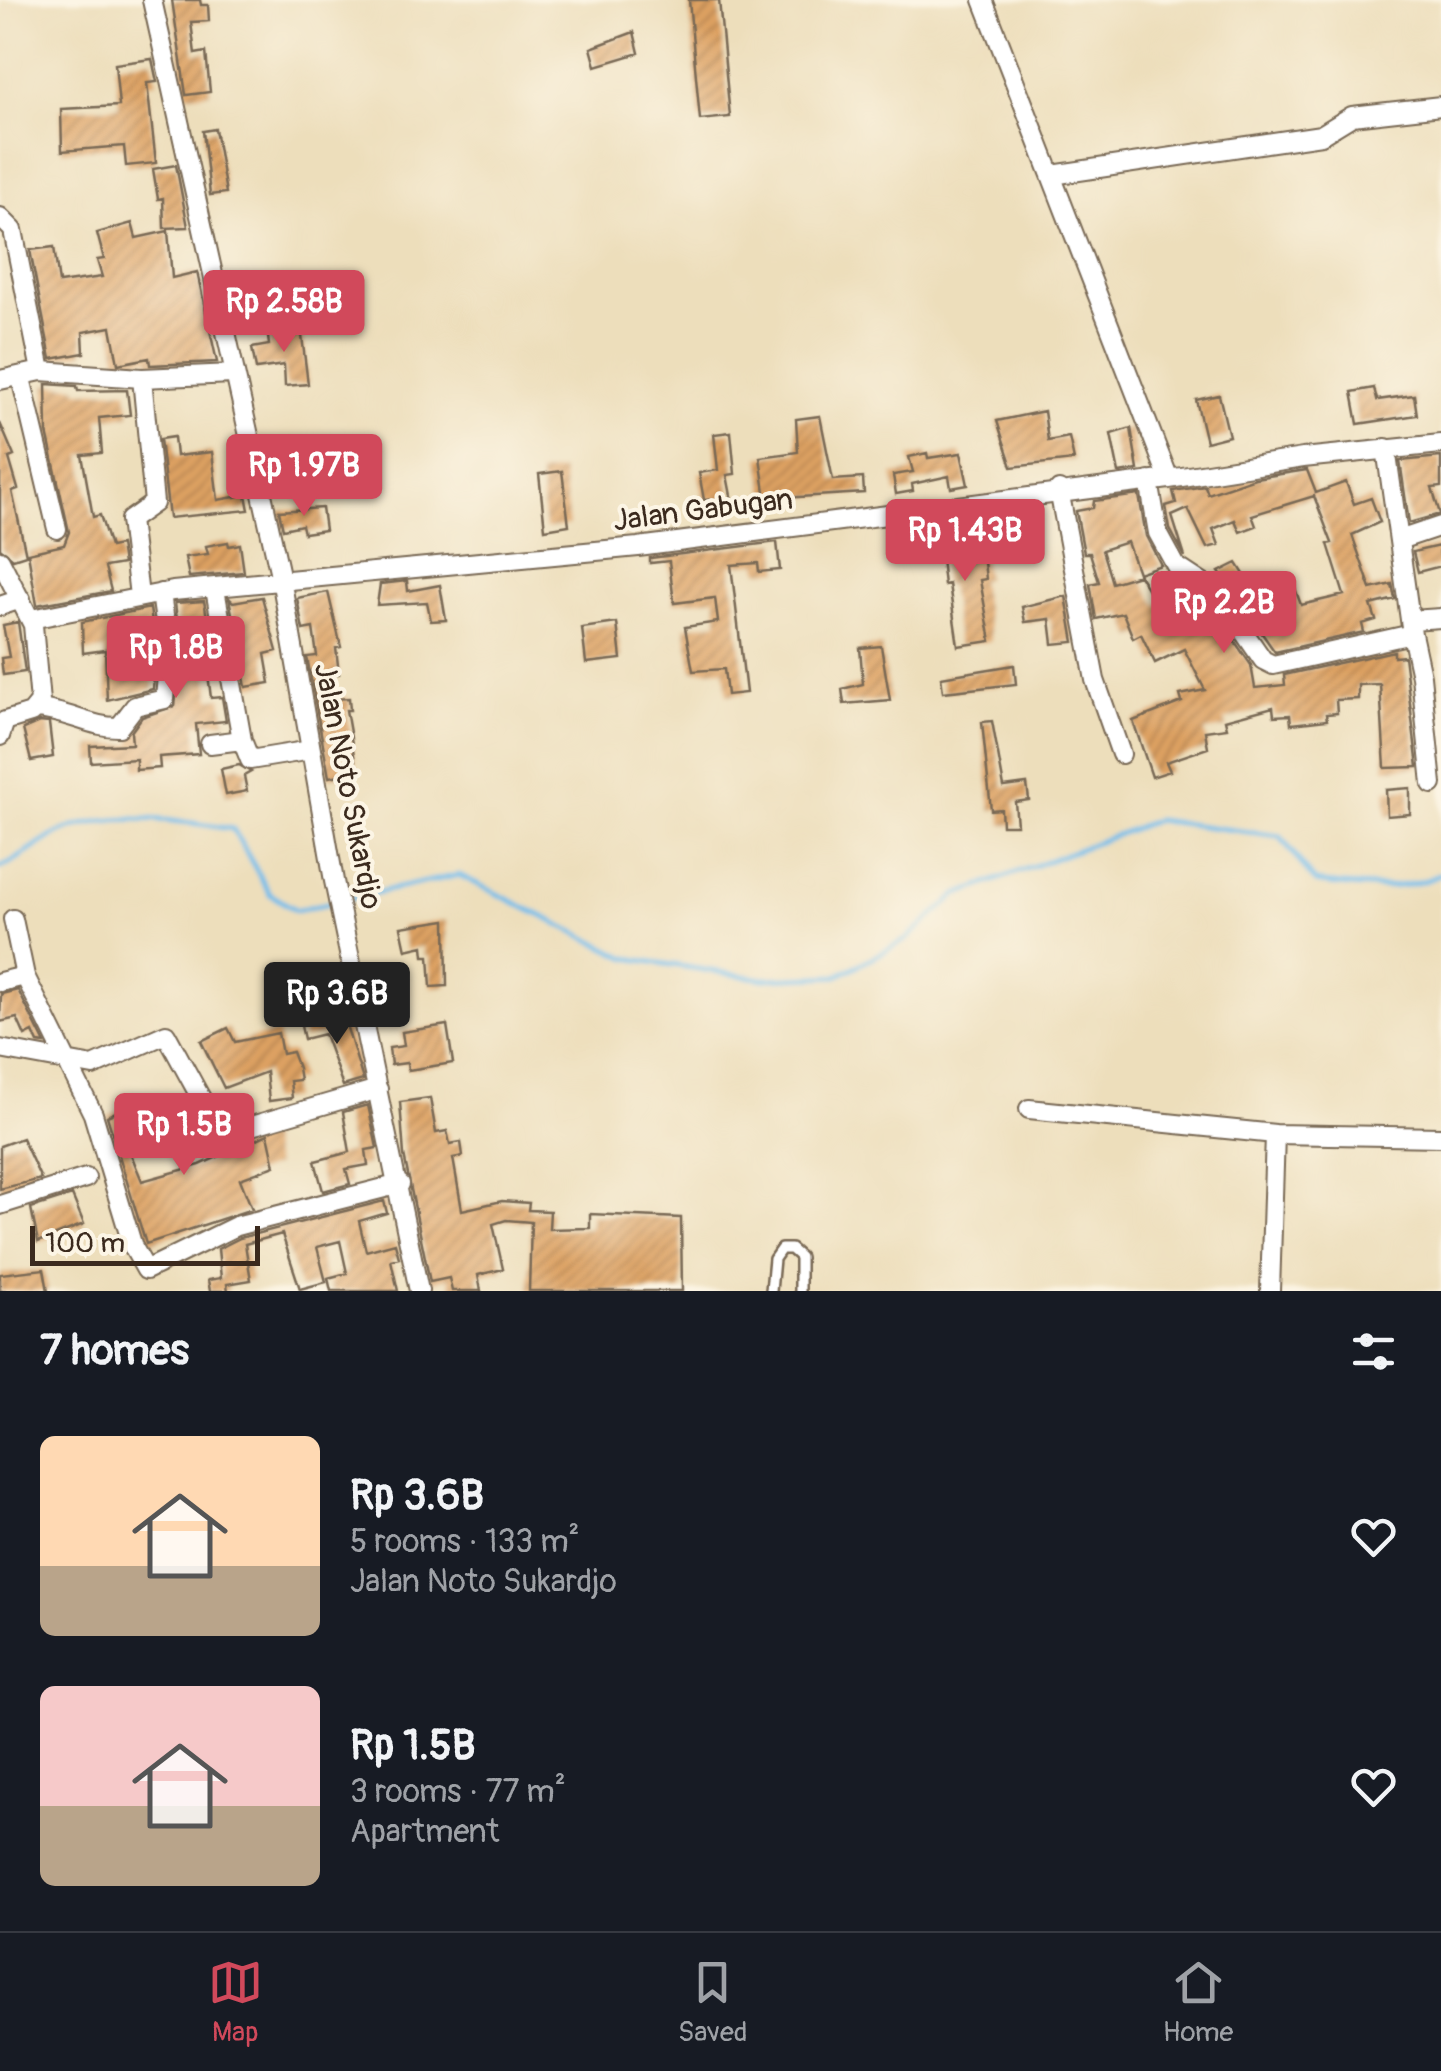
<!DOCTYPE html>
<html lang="en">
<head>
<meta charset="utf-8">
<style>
  body { margin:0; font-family:Pangolin,sans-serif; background:#20242c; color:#f1f3f6; height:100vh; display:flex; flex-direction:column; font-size:38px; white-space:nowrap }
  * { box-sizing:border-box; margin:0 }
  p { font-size:32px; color:#9ea1a6 }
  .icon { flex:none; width:55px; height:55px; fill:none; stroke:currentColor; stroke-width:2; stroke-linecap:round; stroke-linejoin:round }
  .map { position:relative; height:1291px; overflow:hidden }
  .details { display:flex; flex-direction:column; background:#171b24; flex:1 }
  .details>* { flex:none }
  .scale { position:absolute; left:30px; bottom:25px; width:230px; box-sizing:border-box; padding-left:10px; border:5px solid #3b2a1e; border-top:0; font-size:28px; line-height:35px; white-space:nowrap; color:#3b2a1e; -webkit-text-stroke:8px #fcf5e5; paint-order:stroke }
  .price { position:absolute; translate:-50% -85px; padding:0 22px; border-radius:10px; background:#d1495b; color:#fff; font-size:32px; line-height:65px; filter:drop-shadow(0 2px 5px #0008) }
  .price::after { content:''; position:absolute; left:50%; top:60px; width:30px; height:22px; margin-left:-15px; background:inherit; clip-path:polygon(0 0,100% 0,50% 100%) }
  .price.active { background:#222; color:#fff }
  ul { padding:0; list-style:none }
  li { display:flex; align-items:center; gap:30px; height:250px; padding:0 40px }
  li span { display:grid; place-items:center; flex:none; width:280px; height:200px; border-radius:15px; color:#555 }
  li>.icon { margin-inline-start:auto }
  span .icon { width:120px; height:120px; fill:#fffc; stroke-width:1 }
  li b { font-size:42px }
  h2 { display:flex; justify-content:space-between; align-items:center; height:120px; padding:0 40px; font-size:42px }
  .tabs { display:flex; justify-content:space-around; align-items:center; height:140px; border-top:2px solid #363941; background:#171b24; font-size:28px; color:#9ea1a6 }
  .tabs a { display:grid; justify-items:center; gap:5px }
  .tabs .active { color:#d1495b }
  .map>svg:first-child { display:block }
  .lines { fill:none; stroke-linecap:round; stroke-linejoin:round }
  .stream { stroke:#72bdeb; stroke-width:5 }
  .building { fill:url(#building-hatch) }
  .service-casing { stroke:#796955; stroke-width:14 }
  .minor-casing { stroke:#796955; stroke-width:22 }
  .service { stroke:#fff; stroke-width:9 }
  .minor { stroke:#fff; stroke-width:18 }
  .labels { text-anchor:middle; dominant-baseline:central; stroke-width:8; stroke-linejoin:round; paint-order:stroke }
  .street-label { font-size:30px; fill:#3b2a1e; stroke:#fcf5e5 }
</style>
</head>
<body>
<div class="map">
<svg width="1441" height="1291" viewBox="0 0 1441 1291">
  <defs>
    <pattern id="building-hatch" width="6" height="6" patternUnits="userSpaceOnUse" patternTransform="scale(2.5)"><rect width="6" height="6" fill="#dda162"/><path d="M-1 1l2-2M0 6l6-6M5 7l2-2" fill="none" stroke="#b48350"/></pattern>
  </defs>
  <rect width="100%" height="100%" fill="#fcf5e5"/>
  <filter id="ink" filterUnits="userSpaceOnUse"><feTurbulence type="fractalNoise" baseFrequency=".01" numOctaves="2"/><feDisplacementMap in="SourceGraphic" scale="20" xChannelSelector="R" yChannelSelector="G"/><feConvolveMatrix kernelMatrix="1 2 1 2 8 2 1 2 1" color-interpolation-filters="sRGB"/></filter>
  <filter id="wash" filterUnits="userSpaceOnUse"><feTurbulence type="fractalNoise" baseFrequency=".0048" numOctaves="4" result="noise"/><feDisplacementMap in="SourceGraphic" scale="40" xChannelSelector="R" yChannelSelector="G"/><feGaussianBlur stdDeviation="2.25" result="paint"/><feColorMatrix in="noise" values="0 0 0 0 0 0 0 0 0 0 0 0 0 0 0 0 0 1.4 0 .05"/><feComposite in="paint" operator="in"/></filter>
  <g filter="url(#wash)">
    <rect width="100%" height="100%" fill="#eddebb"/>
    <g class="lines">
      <path class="stream" d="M0,867C25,858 44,837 68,829C119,811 182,821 233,829L270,894L296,910L459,875L627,958L764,979L837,976L906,940L957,895L1156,820L1280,836L1315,882C1356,887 1403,893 1441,874"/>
    </g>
    <g id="blocks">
      <path class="building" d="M172,0H200L201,5H208L209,21L191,22L195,54L206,52L210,92L186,95Z
        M689,0H719L730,117L700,120Z
        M634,32L639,53L596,66L591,48Z
        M152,59L157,82L147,83L156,163L126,166L124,146L62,151L61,109L119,106L115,64Z
        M215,129L226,193L210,195L203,131Z
        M176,165L188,227L164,228L163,198L158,199L153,169Z
        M132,223L136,238L168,231L172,278L197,272L217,362L150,365L149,358L118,364L111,327L83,332L84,353L51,359L30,250L54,247L59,283L102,277L97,260L104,259L97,233Z
        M301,328L308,384L285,386L284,365L256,369L252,348L269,345L267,329Z
        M46,384L77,386L78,391L127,390L130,415L99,418L102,453L82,455L93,517L100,515L110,547L120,545L123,564L105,567L111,591L37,605L28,553L64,545L69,532L47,432Z
        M1374,388L1377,400L1414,395L1417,415L1358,424L1352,392Z
        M1219,395L1229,436L1206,442L1196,400Z
        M1044,411L1048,441L1069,437L1074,460L1012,467L997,421Z
        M820,416L833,480L863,478L864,493L766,499L760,457L798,452L796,419Z
        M0,423L14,456L9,458L18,489L12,491L26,555L13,559L0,548Z
        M1131,428L1138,470L1119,473L1111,434Z
        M731,432L735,474L727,475L734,511L720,514L716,499L704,500L699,473L718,470L714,434Z
        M174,437L176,456L212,452L218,500L246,495L249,510L169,518L160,439Z
        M927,453L928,458L961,453L968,485L951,488L949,476L912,484L913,491L896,494L893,475L913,472L909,457Z
        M1441,457V487L1432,488L1440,514L1409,523L1400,461Z
        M1307,470L1316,493L1346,482L1354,504L1371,498L1380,522L1352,535L1371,589L1392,584L1395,599L1371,605L1376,620L1362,624L1364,632L1275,652L1219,572L1237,563L1254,590L1292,580L1301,605L1344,595L1328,544L1332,543L1314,496L1252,515L1256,526L1240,532L1235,520L1213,529L1219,545L1207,548L1188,509L1172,516L1185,557L1170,529L1166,506L1176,503L1173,491L1205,486L1208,494L1255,478Z
        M562,471L569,525L545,529L539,474Z
        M1139,495L1146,536L1161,565L1138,573L1127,542L1102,550L1112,583L1139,575L1157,605L1190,590L1207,601L1251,665L1255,688L1285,685L1284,675L1394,651V657L1404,656L1418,767L1385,768L1380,684L1358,685V699L1336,700L1337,713L1326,714L1327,720L1291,724L1290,715L1274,716L1273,707L1225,720L1227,728L1205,731L1208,748L1166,762L1170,771L1152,777L1133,721L1182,702L1180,695L1205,690L1184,649L1155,663L1141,634L1133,638L1123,613L1096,619L1090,584L1099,582L1090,553H1084L1076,511L1093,508L1094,501Z
        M322,508L325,530L304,533L302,525L283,529L279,511Z
        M954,519L955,525L974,524L976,555L983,554L986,579L980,580L991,641L958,646L949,584L944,585L941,559H948L943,520Z
        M915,531L919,556L895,560L891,535Z
        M228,542L229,546L240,544L244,572L189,577L185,557L208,554L206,546Z
        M777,542L780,570L759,572L758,563L731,565L746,693L727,695L724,669L693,671L685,627L718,622L715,598L674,603L669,561L650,563V558Z
        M1439,546L1441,566L1418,572L1413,552Z
        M407,581L408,591L440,585L446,620L431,621L427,602L377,605L380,584Z
        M328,592L341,647L336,648L339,674L330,675L334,699L349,698L350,710H346L357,772L329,777L307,657L317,656L313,628L303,630L297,598Z
        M1066,596L1074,642L1053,644L1050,619L1025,622L1022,607Z
        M262,597L277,651L265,654L270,683L246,687L229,598L233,602Z
        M204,601L217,672L208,674L211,698L222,697L226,721L196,724L199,754L159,757L160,768L136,770V759L91,762L90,746L132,744L131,732L142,717L175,706L181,653L175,603Z
        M150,608L156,652L153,689L107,700L105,650L83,653L82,622Z
        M18,622L25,672L3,675L1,658L9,657L3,625Z
        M617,623L621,659L586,663L582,628Z
        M881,646L890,700L844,704L842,689L863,684L860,648Z
        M1014,665L1016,684L943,692L941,677Z
        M992,721L1004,787L1027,784L1029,800L1015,802L1017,825H1002L1001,809L991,810L982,722Z
        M39,722L49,723L53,757L31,761L23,729Z
        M239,765L251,772L244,776L247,791L226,795L221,769Z
        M1410,788V814L1387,816L1386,790Z
        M446,920L447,986L431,987L429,956H424L423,946L406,950L401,927Z
        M18,990L45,1044L38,1043L33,1032L25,1036L17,1018L0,1022L1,994Z
        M343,1015L363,1080L343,1086L324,1034L304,1039L301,1026Z
        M447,1025L453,1063L408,1070L407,1063L391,1065L389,1048L404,1046L402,1032Z
        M228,1028L235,1042L278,1033L282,1054L292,1052L298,1068L300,1080L290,1081L292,1098L269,1101L266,1072L224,1088L201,1041Z
        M147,1098L169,1135L130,1152L142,1181L200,1165L268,1134L275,1166L240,1179L252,1209L146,1244L107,1116Z
        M430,1098L436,1133L447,1131L450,1144L461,1142L463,1156L453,1158L462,1210L502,1201L529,1203L528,1210L550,1211L549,1229L590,1228V1214L681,1218L682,1291H529L531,1222L506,1220L493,1224L503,1269L478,1275L481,1291H452L449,1278L430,1282L404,1155L400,1102Z
        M368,1105L377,1148L366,1150L368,1165L346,1169L350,1184L323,1191L315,1161L350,1152L343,1112Z
        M22,1138L41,1179L0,1189V1146Z
        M72,1195L84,1224L38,1242L31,1208Z
        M384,1201L387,1213L359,1221L366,1251L395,1243L399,1258L391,1260L398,1291H331L328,1278L347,1273L340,1241L317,1247L326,1282L300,1289L282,1234L245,1244L251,1280L227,1284L228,1291H210L208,1280L221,1278L218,1249L240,1238Z
        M44,1269L48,1291H0V1274Z"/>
    </g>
  </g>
  <g filter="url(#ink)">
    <use href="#blocks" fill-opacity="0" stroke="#796955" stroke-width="2.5"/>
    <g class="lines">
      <defs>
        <path id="service" d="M771,1291L774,1259L781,1249H791L800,1257V1291"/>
        <path id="minor" d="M152,0L282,584L334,881L419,1291
          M983,0L1169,479
          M1052,175L1321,135L1352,116L1441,106
          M0,217L13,230L41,371
          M21,378L57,529
          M0,380L41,371L142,378L233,374
          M1149,481L1158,533L1176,566L1217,593L1263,660L1273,665L1412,634L1386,448
          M1059,490L1095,680L1121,754
          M1399,540L1441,526
          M0,560L33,625L40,702L31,713L5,721L0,736
          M139,596L130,520L154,503L142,378
          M0,606L21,599
          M31,619L173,591L638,547L1169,479L1303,458L1441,444
          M1411,620L1441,618
          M1412,634L1421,676L1432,784
          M37,709C67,711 93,728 119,727L135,706L165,699L169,652L161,593
          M242,740L250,760L311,750
          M210,744L242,740L215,589
          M13,919L25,976L93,1114L133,1247L146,1270L236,1226L400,1184
          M0,982L25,976
          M0,1049L93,1066L166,1034L215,1124L234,1131L378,1089
          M1029,1109L1275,1134L1270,1291
          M1275,1134L1441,1137
          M0,1205L86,1178"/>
      </defs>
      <use href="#service" class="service-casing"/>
      <use href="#minor" class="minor-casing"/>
      <use href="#service" class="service"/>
      <use href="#minor" class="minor"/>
    </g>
  </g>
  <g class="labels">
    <g class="street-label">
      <text transform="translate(703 510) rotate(-7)">Jalan Gabugan</text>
      <text transform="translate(348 786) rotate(79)">Jalan Noto Sukardjo</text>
    </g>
  </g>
</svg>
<div class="scale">100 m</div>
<b class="price" style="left:284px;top:355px">Rp 2.58B</b>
<b class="price" style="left:304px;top:519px">Rp 1.97B</b>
<b class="price" style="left:965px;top:584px">Rp 1.43B</b>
<b class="price" style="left:1224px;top:656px">Rp 2.2B</b>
<b class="price" style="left:176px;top:701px">Rp 1.8B</b>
<b class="price active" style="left:337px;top:1047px">Rp 3.6B</b>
<b class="price" style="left:184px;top:1178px">Rp 1.5B</b>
</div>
<section class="details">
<h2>7 homes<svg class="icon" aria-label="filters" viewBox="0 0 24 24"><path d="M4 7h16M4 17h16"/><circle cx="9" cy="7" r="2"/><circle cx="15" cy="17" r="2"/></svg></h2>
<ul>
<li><span style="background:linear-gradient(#ffd9b3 65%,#b9a48a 0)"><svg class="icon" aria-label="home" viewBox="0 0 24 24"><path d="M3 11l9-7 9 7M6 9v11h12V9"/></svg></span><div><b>Rp 3.6B</b><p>5 rooms · 133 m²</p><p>Jalan Noto Sukardjo</p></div><svg class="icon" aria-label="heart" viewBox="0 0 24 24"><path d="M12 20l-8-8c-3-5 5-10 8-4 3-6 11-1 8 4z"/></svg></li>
<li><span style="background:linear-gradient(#f6c9c9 60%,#b9a48a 0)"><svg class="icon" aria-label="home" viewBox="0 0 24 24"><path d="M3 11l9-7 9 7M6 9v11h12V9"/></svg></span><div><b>Rp 1.5B</b><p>3 rooms · 77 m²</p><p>Apartment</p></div><svg class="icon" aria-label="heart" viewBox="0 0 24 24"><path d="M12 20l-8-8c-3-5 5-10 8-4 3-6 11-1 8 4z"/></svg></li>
</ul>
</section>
<nav class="tabs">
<a class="active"><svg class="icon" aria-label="map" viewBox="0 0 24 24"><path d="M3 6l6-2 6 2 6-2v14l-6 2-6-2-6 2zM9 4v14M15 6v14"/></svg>Map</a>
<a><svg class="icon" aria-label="saved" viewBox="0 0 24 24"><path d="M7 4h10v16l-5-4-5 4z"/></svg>Saved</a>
<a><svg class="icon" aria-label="home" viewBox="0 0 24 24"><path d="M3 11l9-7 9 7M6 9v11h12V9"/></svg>Home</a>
</nav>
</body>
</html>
